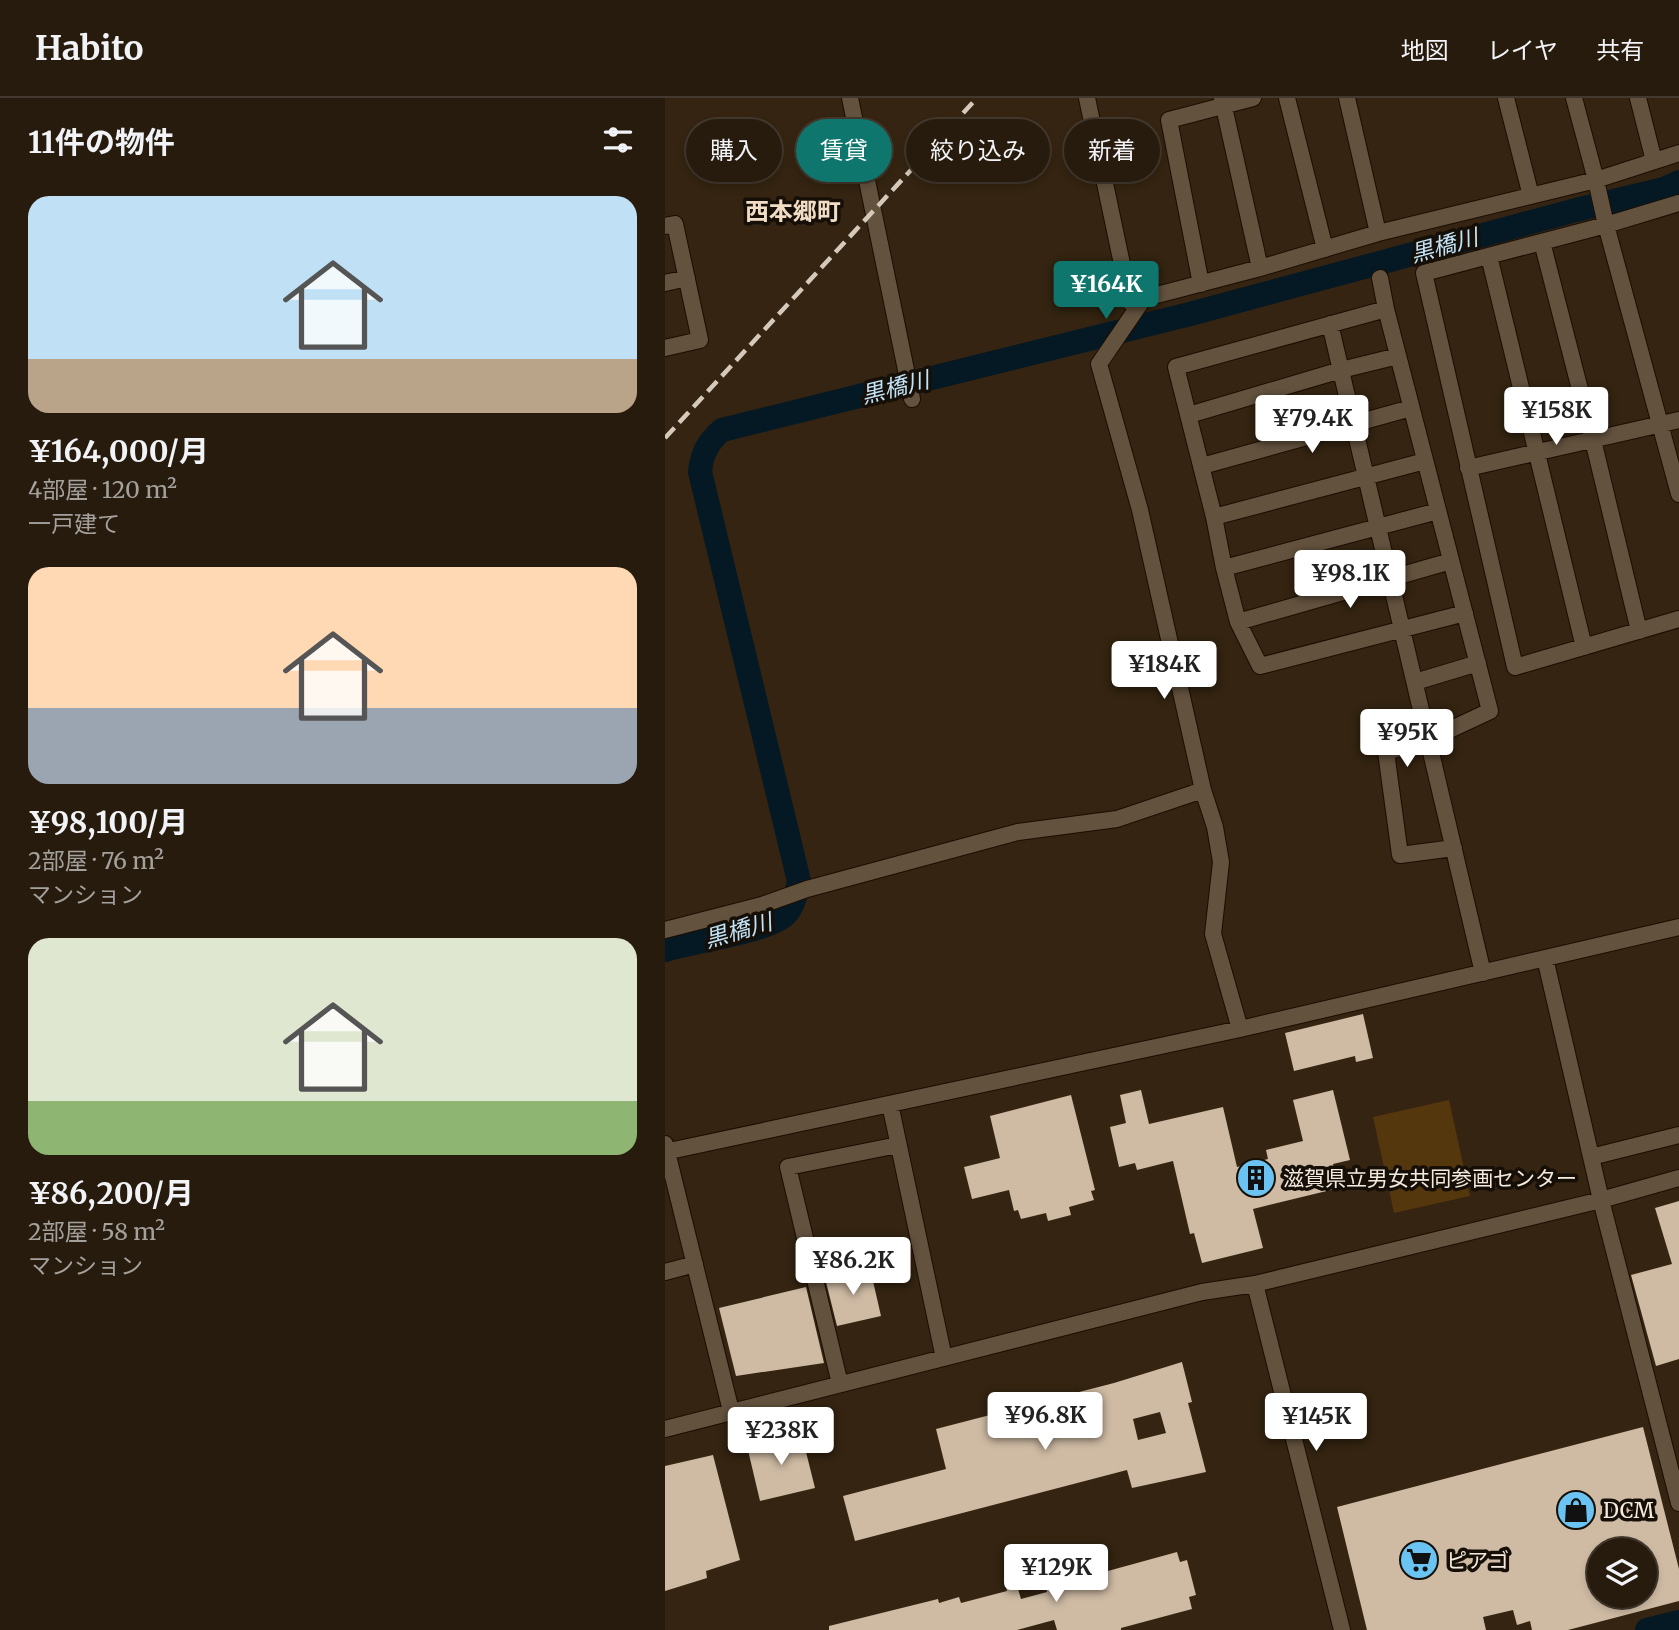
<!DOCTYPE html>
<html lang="ja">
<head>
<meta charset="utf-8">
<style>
  body { margin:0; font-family:Merriweather,"Noto Sans JP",serif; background:#2f2416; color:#f1f3f6; height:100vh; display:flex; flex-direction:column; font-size:26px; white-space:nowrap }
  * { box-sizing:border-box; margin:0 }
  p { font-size:23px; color:#a4a19d }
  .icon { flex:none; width:38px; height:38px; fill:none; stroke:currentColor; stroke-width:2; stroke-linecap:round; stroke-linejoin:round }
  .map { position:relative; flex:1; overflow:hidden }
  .panel { display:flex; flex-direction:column; background:#271b0d; width:665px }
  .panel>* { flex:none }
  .top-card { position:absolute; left:21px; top:21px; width:665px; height:63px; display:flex; gap:14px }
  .buttons { position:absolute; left:922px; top:1440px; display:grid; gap:14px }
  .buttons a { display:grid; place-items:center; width:70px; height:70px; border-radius:50%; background:#271b0d; box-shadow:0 4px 10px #0003,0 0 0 2px #43392e; font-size:35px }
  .price { position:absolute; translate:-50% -60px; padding:0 16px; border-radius:7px; background:#fff; color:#222; font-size:23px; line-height:46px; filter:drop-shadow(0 2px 4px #0008) }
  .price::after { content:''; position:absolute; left:50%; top:42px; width:21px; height:16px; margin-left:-10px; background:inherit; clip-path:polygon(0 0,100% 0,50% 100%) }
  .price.selected { background:#0f766e; color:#fff }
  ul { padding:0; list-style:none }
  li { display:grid; align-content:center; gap:14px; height:371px; padding:0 28px }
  li span { display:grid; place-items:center; height:217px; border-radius:21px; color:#555 }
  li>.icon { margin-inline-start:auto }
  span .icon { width:126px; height:126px; fill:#fffc; stroke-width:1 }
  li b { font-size:30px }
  h2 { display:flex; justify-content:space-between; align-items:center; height:84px; padding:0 28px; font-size:30px }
  .tag { padding:0 24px; border-radius:32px; background:#271b0d; box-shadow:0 4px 10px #0003,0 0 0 2px #43392e; font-size:24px; line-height:63px }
  .tag.selected { background:#0f766e; color:#fff }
  header { display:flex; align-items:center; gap:42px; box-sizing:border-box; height:98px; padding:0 35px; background:#271b0d; border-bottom:2px solid #43392e }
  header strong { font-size:33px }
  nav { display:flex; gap:38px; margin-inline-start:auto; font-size:24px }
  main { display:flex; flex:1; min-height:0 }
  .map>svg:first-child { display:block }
  .green { fill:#55370e }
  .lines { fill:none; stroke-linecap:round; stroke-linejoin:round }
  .river { stroke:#051924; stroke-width:24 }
  .building { fill:#cfbba4; fill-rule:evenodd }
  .minor-casing { stroke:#1b0d00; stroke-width:18 }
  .minor { stroke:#63523e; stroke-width:16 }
  .rail { stroke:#d5c9bc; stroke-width:4.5; stroke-dasharray:14 7; stroke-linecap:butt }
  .labels { text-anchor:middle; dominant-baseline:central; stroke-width:7; stroke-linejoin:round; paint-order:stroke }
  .poi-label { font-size:21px; fill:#f5eade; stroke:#160f07; text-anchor:start }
  .water-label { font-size:23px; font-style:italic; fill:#c1e4f9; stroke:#160f07 }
  .quarter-label { font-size:24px; font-weight:bold; fill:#f1dcc5; stroke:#160f07 }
</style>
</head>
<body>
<header>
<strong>Habito</strong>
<nav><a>地図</a><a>レイヤ</a><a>共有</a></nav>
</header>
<main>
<section class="panel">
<h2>11件の物件<svg class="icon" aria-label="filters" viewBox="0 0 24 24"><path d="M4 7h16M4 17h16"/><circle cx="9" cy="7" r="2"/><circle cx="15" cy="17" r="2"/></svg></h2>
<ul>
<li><span style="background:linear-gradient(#bfe0f5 75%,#b9a48a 0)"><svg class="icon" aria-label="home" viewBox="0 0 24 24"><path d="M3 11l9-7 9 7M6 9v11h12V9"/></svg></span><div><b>¥164,000/月</b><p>4部屋 · 120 m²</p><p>一戸建て</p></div></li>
<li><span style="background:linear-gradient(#ffd9b3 65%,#9aa5b1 0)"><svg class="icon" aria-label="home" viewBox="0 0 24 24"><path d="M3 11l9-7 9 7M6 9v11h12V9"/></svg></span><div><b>¥98,100/月</b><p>2部屋 · 76 m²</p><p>マンション</p></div></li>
<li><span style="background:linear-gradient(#dfe7d0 75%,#8fb573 0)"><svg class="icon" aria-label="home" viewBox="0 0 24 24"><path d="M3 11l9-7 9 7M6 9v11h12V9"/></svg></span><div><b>¥86,200/月</b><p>2部屋 · 58 m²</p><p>マンション</p></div></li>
</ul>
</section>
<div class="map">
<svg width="1014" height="1532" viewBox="0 0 1014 1532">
  <rect width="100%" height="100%" fill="#342411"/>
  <path class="green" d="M784,1002L805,1098L729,1115L708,1019Z"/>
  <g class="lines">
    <path class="river" d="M0,852C27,843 102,834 120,817C129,808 131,795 134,783L35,374C37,355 43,344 57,332L525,216L911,112L999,91L1014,84
      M982,1532L1014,1524"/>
  </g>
  <path class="building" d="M698,916L708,960L691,964L690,958L629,973L620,935Z
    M476,992L484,1026L558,1009L572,1069L603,1061L601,1052L638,1043L628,1002L668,992L685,1062L668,1066L674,1090L588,1111L598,1150L537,1165L529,1135L525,1136L508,1063L472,1072L470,1065L454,1069L445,1029L461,1025L455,997Z
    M406,997L430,1092L426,1093L429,1102L404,1109L406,1117L383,1123L381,1115L356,1121L353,1112L349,1113L344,1092L307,1101L299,1069L335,1060L325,1018Z
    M1014,1103V1261L991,1268L966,1177L1007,1166L990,1110Z
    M205,1170L216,1218L172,1228L161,1184L164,1183L163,1180Z
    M141,1189L159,1265L71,1278L54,1210Z
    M517,1264L527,1304L523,1305L541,1374L467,1390L462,1372L190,1443L178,1398L281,1371L271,1331L449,1285ZM495,1314L501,1335L473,1342L468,1321Z
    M978,1329L1014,1471V1503L903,1532H867L865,1523L852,1527L848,1512L818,1519L821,1532H702L672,1409ZM934,1452H980V1498H934Z
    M136,1334L150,1390L95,1403L82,1348Z
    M48,1357L75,1462L41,1473L42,1480L0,1493V1368Z
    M512,1454L515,1464L522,1462L531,1497L524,1499L527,1511L456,1530V1532H392L389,1522L352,1532H164V1528L273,1501L274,1505L294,1499L296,1505L342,1493L340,1485L350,1481L356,1501L382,1494L381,1490Z"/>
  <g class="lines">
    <defs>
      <path id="minor" d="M185,0L247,301
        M422,0L465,204L595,170L713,135L931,82L1014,55
        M557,0L595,170
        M622,0L660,151
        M682,0L713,135
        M841,0L866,98
        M909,0L931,82L941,127L1014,396
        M973,0L989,63
        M1014,105L941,127L759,175L850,569L1014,521
        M0,128L10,126L35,242L0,250
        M877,144L928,342L974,533
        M824,158L919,549
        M715,180L721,211L825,613L763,642L721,654L735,757L789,750
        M0,185L22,180
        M536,186L504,22L588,0
        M479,200L434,266L475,412L538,692L550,729L556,764L548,836L575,931
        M721,211L511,269L549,419L559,470L573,524L595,568L800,515
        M665,226L818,875
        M524,317L676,272L733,258
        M537,368L746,310
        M803,370L1014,322
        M549,419L760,363
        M559,470L773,413
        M573,524L786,463
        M750,584L813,565
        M0,832L97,807L142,791L353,734L452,721L538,692
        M880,860L936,1102L1014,1405
        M225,1006L279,1260
        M0,1046L66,1313
        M0,1054L575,931L1014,829
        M926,1059L1014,1037
        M0,1174L30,1166
        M590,1186L677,1532
        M175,1286L123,1069L233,1047
        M0,1331L537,1194L590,1186L936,1102L1014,1080"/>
    </defs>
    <use href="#minor" class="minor-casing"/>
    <use href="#minor" class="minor"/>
    <path class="rail" d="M0,340L312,0"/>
  </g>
  <defs>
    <symbol id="building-disc" viewBox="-11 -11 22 22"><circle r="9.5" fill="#6bc3f2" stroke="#160f07"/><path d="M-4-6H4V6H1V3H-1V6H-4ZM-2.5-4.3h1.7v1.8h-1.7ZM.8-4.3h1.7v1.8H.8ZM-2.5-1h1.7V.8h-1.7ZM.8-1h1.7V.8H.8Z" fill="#111"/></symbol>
    <symbol id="shop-disc" viewBox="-11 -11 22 22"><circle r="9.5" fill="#6bc3f2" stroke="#160f07"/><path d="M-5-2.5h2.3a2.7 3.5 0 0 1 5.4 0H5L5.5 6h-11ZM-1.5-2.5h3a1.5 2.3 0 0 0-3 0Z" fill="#111"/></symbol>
    <symbol id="supermarket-disc" viewBox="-11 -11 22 22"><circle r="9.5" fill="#6bc3f2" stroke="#160f07"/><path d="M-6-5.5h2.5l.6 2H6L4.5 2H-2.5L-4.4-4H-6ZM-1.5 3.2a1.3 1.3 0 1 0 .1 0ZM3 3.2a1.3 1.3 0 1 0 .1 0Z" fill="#111"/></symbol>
  </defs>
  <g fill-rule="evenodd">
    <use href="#building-disc" x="569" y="1058" width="44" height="44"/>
    <use href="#shop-disc" x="889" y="1390" width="44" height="44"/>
    <use href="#supermarket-disc" x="732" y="1440" width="44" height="44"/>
  </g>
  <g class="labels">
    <g class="poi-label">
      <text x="618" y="1080">滋賀県立男女共同参画センター</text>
      <text x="938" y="1412">DCM</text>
      <text x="781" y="1462">ピアゴ</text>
    </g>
    <g class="water-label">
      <text transform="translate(779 147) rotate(-15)">黒橋川</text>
      <text transform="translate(230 289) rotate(-14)">黒橋川</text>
      <text transform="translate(73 832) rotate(-16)">黒橋川</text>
    </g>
    <g class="quarter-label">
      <text x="128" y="113">西本郷町</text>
    </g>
  </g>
</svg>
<div class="buttons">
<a><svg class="icon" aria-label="layers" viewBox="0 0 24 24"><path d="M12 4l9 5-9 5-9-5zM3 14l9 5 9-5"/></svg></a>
</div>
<b class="price selected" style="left:441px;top:223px">¥164K</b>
<b class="price" style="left:891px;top:349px">¥158K</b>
<b class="price" style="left:647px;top:357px">¥79.4K</b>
<b class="price" style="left:685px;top:512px">¥98.1K</b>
<b class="price" style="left:499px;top:603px">¥184K</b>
<b class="price" style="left:742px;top:671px">¥95K</b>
<b class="price" style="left:188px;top:1199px">¥86.2K</b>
<b class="price" style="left:380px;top:1354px">¥96.8K</b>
<b class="price" style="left:651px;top:1355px">¥145K</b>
<b class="price" style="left:116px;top:1369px">¥238K</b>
<b class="price" style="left:391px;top:1506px">¥129K</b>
<div class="top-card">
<a class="tag">購入</a>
<a class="tag selected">賃貸</a>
<a class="tag">絞り込み</a>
<a class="tag">新着</a>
</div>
</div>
</main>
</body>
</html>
